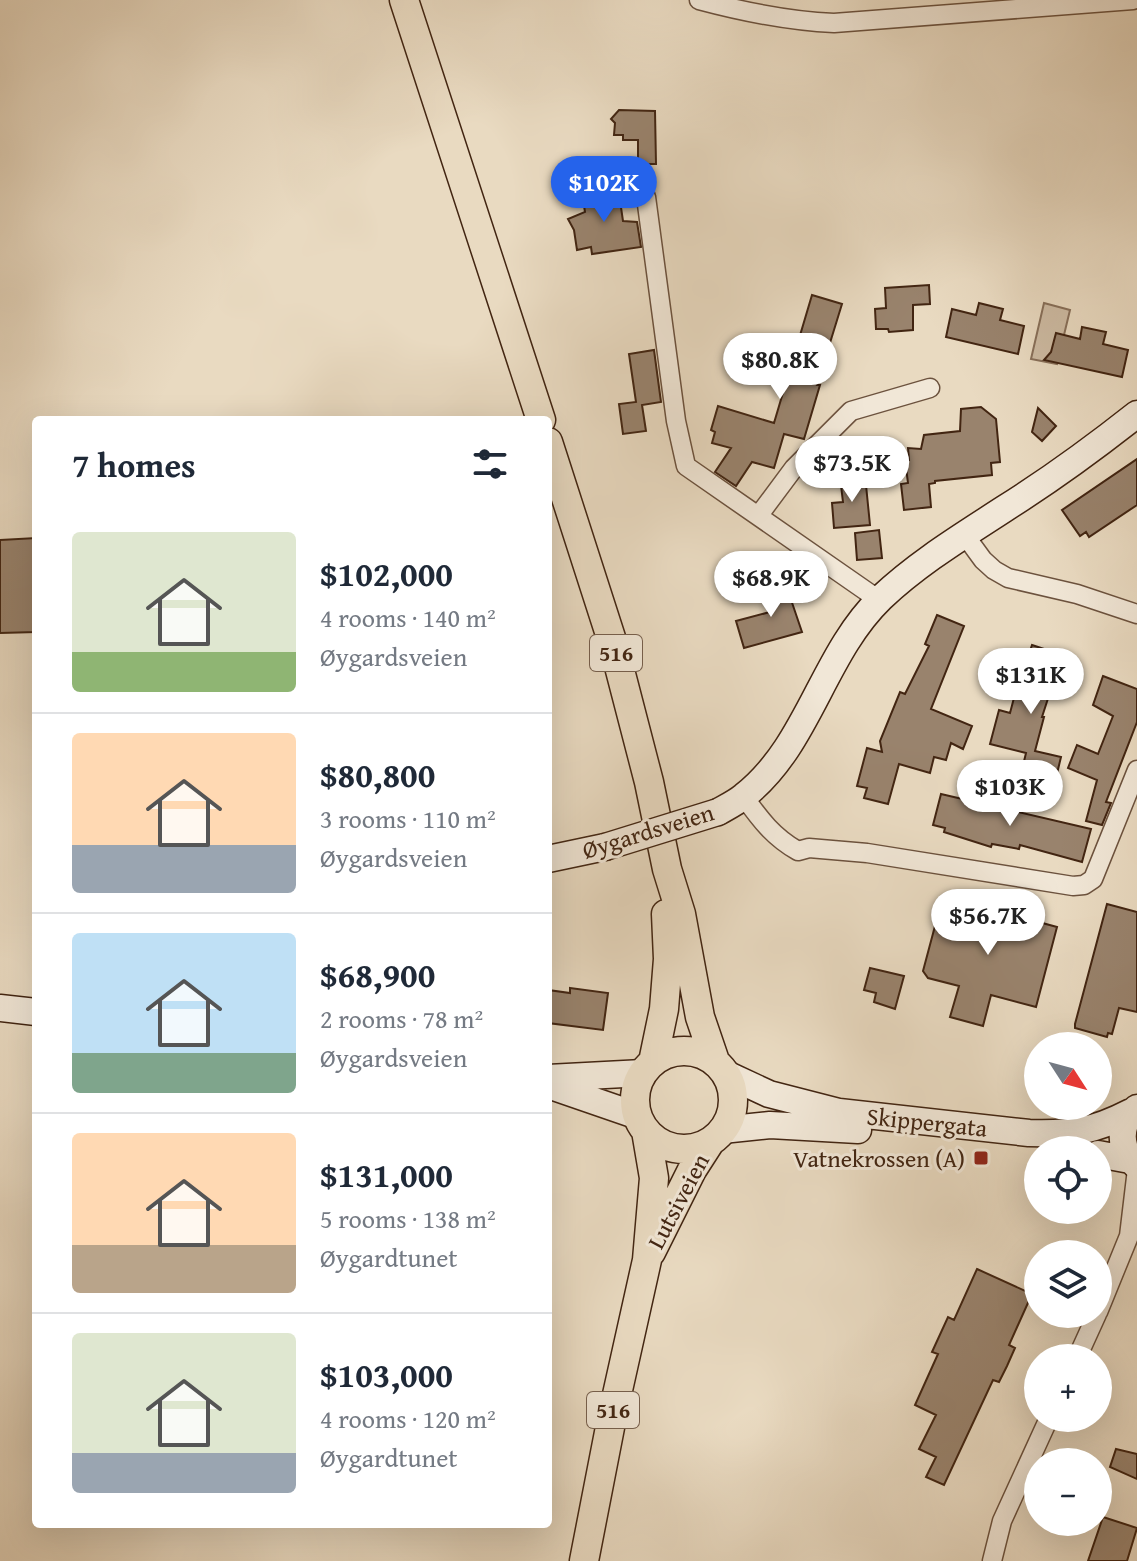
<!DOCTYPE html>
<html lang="en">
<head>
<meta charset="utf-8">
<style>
  body { margin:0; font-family:"Gentium Book Plus",serif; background:#f6f6f7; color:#1f2937; height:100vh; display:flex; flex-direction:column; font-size:30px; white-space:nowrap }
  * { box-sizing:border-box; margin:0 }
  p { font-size:26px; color:#747a83 }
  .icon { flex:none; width:44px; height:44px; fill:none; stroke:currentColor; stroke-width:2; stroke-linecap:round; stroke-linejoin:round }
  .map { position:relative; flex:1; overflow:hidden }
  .details { position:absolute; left:32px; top:416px; width:520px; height:1112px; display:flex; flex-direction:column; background:#fff; border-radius:8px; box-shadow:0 8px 32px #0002 }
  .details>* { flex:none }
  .needle { width:52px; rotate:126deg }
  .fabs { position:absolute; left:1024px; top:1032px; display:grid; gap:16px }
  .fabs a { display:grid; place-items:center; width:88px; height:88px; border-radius:50%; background:#fff; box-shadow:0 8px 32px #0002; font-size:40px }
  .price { position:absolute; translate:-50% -68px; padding:0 18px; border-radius:28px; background:#fff; color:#222; font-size:26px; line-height:52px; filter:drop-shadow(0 2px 4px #0008) }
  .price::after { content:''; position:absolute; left:50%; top:48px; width:24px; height:18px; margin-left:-12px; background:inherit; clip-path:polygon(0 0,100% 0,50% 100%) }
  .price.active { background:#2563eb; color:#fff }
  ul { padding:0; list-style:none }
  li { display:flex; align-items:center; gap:24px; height:200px; padding:0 40px }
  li+li { border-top:2px solid #e0e1e3 }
  li span { display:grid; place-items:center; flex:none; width:224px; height:160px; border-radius:8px; color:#555 }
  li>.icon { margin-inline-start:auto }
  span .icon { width:96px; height:96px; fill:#fffc; stroke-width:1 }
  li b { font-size:34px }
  h2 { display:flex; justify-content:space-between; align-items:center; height:96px; padding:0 40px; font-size:34px }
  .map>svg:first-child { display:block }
  .green { fill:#cdbba3; stroke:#88705a; stroke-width:2 }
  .building { fill:#99836d; stroke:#422512; stroke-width:2 }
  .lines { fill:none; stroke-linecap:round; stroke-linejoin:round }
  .street-casing { stroke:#6c523e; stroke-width:21 }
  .secondary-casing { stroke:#422512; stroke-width:29 }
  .primary-casing { stroke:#422512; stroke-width:31 }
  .street { stroke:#f1e7d7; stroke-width:18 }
  .secondary { stroke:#f1e7d7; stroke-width:26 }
  .primary { stroke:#e9dac1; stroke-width:28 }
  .secondary-bridge-casing { stroke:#422512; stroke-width:29; stroke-linecap:butt }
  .secondary-bridge { stroke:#f1e7d7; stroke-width:26 }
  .poi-dot { fill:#8f2418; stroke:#f1e7d7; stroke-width:3 }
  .labels { text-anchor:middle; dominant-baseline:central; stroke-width:6; stroke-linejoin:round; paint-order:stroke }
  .shield { fill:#f1e7d7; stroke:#765f4d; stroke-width:2 }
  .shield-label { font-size:22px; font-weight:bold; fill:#422512 }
  .street-label { font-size:24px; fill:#422512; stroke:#f1e7d7 }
  .poi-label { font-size:24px; fill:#422512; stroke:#f1e7d7; text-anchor:end }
</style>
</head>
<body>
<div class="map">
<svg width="1137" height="1561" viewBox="0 0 1137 1561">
  <rect width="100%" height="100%" fill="#e9dac1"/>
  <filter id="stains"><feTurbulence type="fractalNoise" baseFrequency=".0025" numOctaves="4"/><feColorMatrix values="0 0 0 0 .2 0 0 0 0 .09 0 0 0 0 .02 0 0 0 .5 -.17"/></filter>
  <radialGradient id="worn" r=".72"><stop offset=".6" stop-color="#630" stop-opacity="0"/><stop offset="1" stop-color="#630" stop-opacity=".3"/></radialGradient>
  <path class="green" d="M1044,303L1070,310L1057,364L1031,359Z"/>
  <path class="building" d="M619,110L655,111L656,164H638V140H623V135H614L615,123L611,119Z
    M618,187L623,221L637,222L641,247L592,254L591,247L577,250L574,230L568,219L585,212L582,193Z
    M929,285L930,304L913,305V330L889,332L888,329H876L875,309L886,308L885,288Z
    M812,295L842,304L817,385H820L804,439L784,434L774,468L752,462L736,486L715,472L731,448L712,443L715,432L711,430L718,406L774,423Z
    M979,303L1003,309L1000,320L1024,326L1018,354L946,337L952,309L976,315Z
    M1082,327L1106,332L1103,344L1128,350L1122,377L1044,360L1051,352L1056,333L1080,339Z
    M654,350L661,402L642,405L646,431L623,434L619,404L636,402L629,354Z
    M981,407L996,419L1000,462L991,463L992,475L935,481V483L929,484L931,507L904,510L901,484L908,483L905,460H909L908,448L921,449L924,435L960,431L961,409Z
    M1038,408L1056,426L1042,441L1032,432Z
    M1137,459V505L1089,537L1086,532L1080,536L1062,510Z
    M865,475L870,525L834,528L832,503L843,502L840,477Z
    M879,530L882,558L857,560L855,533Z
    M36,538V632L0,633V540Z
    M785,582L802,632L744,648L736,621L770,612L763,588Z
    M937,615L964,626L931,709L972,726L963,749L951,743L946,760L934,757L930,773L899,764L888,804L864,798L867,788L857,786L867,748L882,752L880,741L900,692L905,694L929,646L925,644Z
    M1032,645L1062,655L1058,667L1062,668L1056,685L1053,683L1042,717H1044L1035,751L1061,757L1054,786L1020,778L1026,753L990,744L999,710L1010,713L1025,656L1028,657Z
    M1103,676L1137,689V722L1106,802L1111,803L1102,825L1086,821L1097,780L1068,768L1077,745L1098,754L1113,716L1093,705Z
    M941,794L1091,829L1082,862L1020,845L1019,849L992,844L991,847L944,832L945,828L933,825Z
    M943,896L1057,927L1036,1007L991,995L983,1026L950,1017L959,986L928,978L923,971Z
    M1107,904L1137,912V1012L1119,1008L1112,1034L1108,1033L1107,1037L1075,1028V1024Z
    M870,968L904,976L895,1009L874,1002L876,993L864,990Z
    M570,988L608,993L603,1030L548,1023V990L570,993Z
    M977,1269L1032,1294L1009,1345L1015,1348L1007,1366L999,1382L993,1380L944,1485L926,1477L936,1457L919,1449L936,1415L915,1405L938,1354L932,1352L948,1317L954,1320Z
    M1116,1449L1137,1454V1479L1110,1467Z
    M1103,1517L1137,1528L1127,1561H1088Z"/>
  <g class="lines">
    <defs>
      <path id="street" d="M699,0C744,12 787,21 834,23L1133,0
        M646,197L676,421L686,466L879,600
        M759,515L794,468L851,411L930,388
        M964,534L983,560L994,570L1008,578L1077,594L1137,614
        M744,797C760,819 773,837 798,851L809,848L867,853L1073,886L1084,885L1093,879L1137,770
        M1129,1236L1137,1169
        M1098,1312L1129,1236L1137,1226
        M1077,1358L1097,1314
        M992,1561L1002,1521L1049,1418"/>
      <path id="secondary" d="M718,812C727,807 737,802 744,796C809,745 822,655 881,598C918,563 961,537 1004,509C1050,480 1094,448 1137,414
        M548,859L605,847
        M0,1008L36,1012
        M726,1074L769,1094L839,1112L1029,1133C1073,1134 1092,1132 1131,1112
        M548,1078L643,1073
        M548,1085L638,1116
        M1137,1108C1117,1124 1119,1150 1137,1166
        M722,1130L770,1125L858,1130
        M1098,1154L1130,1160"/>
      <path id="primary" d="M404,0L541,420
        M548,442L614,647L649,782L667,869L681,914L700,1017L715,1061
        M635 1100a49 49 0 1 1 98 0a49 49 0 1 1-98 0Z
        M653,1062L664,1009L668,959L666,914
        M651,1252L692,1170L710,1142
        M584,1561L612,1417L647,1260L654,1178L646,1131"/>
    </defs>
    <use href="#street" class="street-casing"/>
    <use href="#secondary" class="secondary-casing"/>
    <use href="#primary" class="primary-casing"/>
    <use href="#street" class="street"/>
    <use href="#secondary" class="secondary"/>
    <use href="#primary" class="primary"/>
    <defs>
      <path id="secondary-bridge" d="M605,847L718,812"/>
    </defs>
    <use href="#secondary-bridge" class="secondary-bridge-casing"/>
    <use href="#secondary-bridge" class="secondary-bridge"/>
  </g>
  <rect class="poi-dot" x="973" y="1150" width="16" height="16" rx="4"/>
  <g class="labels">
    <g class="shield">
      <rect x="590" y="635" width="52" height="36" rx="6"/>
      <rect x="587" y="1392" width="52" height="36" rx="6"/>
    </g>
    <g class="shield-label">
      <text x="616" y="653">516</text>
      <text x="613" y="1410">516</text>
    </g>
    <g class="street-label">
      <text transform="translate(648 831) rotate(-17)">Øygardsveien</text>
      <text transform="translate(927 1122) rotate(6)">Skippergata</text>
      <text transform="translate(678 1201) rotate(-62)">Lutsiveien</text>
    </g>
    <g class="poi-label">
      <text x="965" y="1158">Vatnekrossen (A)</text>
    </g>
  </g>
  <rect width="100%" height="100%" filter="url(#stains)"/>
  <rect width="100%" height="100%" fill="url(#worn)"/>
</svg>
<div class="fabs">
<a><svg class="needle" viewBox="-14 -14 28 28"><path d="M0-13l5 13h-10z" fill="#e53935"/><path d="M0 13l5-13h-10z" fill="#747a83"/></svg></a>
<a><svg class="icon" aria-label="locate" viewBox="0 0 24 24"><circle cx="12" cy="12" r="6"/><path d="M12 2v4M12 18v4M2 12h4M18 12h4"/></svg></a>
<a><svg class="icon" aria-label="layers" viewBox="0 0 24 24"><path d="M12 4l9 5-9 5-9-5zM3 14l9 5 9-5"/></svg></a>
<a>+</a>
<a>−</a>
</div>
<b class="price active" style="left:604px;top:224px">$102K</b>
<b class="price" style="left:780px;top:401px">$80.8K</b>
<b class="price" style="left:852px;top:504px">$73.5K</b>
<b class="price" style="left:771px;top:619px">$68.9K</b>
<b class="price" style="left:1031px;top:716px">$131K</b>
<b class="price" style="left:1010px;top:828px">$103K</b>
<b class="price" style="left:988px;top:957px">$56.7K</b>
<section class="details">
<h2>7 homes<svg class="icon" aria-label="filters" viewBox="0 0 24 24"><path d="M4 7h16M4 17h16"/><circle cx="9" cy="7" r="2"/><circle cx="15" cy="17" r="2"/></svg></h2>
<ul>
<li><span style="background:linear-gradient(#dfe7d0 75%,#8fb573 0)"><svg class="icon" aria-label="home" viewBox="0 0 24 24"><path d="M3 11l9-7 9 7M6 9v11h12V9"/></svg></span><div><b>$102,000</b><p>4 rooms · 140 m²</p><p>Øygardsveien</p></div></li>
<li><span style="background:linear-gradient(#ffd9b3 70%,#9aa5b1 0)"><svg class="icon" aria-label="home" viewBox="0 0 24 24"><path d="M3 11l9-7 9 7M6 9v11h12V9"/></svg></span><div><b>$80,800</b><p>3 rooms · 110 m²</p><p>Øygardsveien</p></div></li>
<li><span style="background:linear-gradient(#bfe0f5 75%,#7fa58c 0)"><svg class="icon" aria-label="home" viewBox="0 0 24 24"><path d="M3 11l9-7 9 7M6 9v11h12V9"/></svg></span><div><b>$68,900</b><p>2 rooms · 78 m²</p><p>Øygardsveien</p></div></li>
<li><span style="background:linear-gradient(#ffd9b3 70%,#b9a48a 0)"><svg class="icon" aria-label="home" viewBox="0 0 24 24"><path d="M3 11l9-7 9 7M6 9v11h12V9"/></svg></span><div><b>$131,000</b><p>5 rooms · 138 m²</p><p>Øygardtunet</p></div></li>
<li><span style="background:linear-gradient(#dfe7d0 75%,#9aa5b1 0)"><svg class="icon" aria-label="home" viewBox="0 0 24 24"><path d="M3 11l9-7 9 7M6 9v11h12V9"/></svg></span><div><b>$103,000</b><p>4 rooms · 120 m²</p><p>Øygardtunet</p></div></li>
</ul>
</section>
</div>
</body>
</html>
